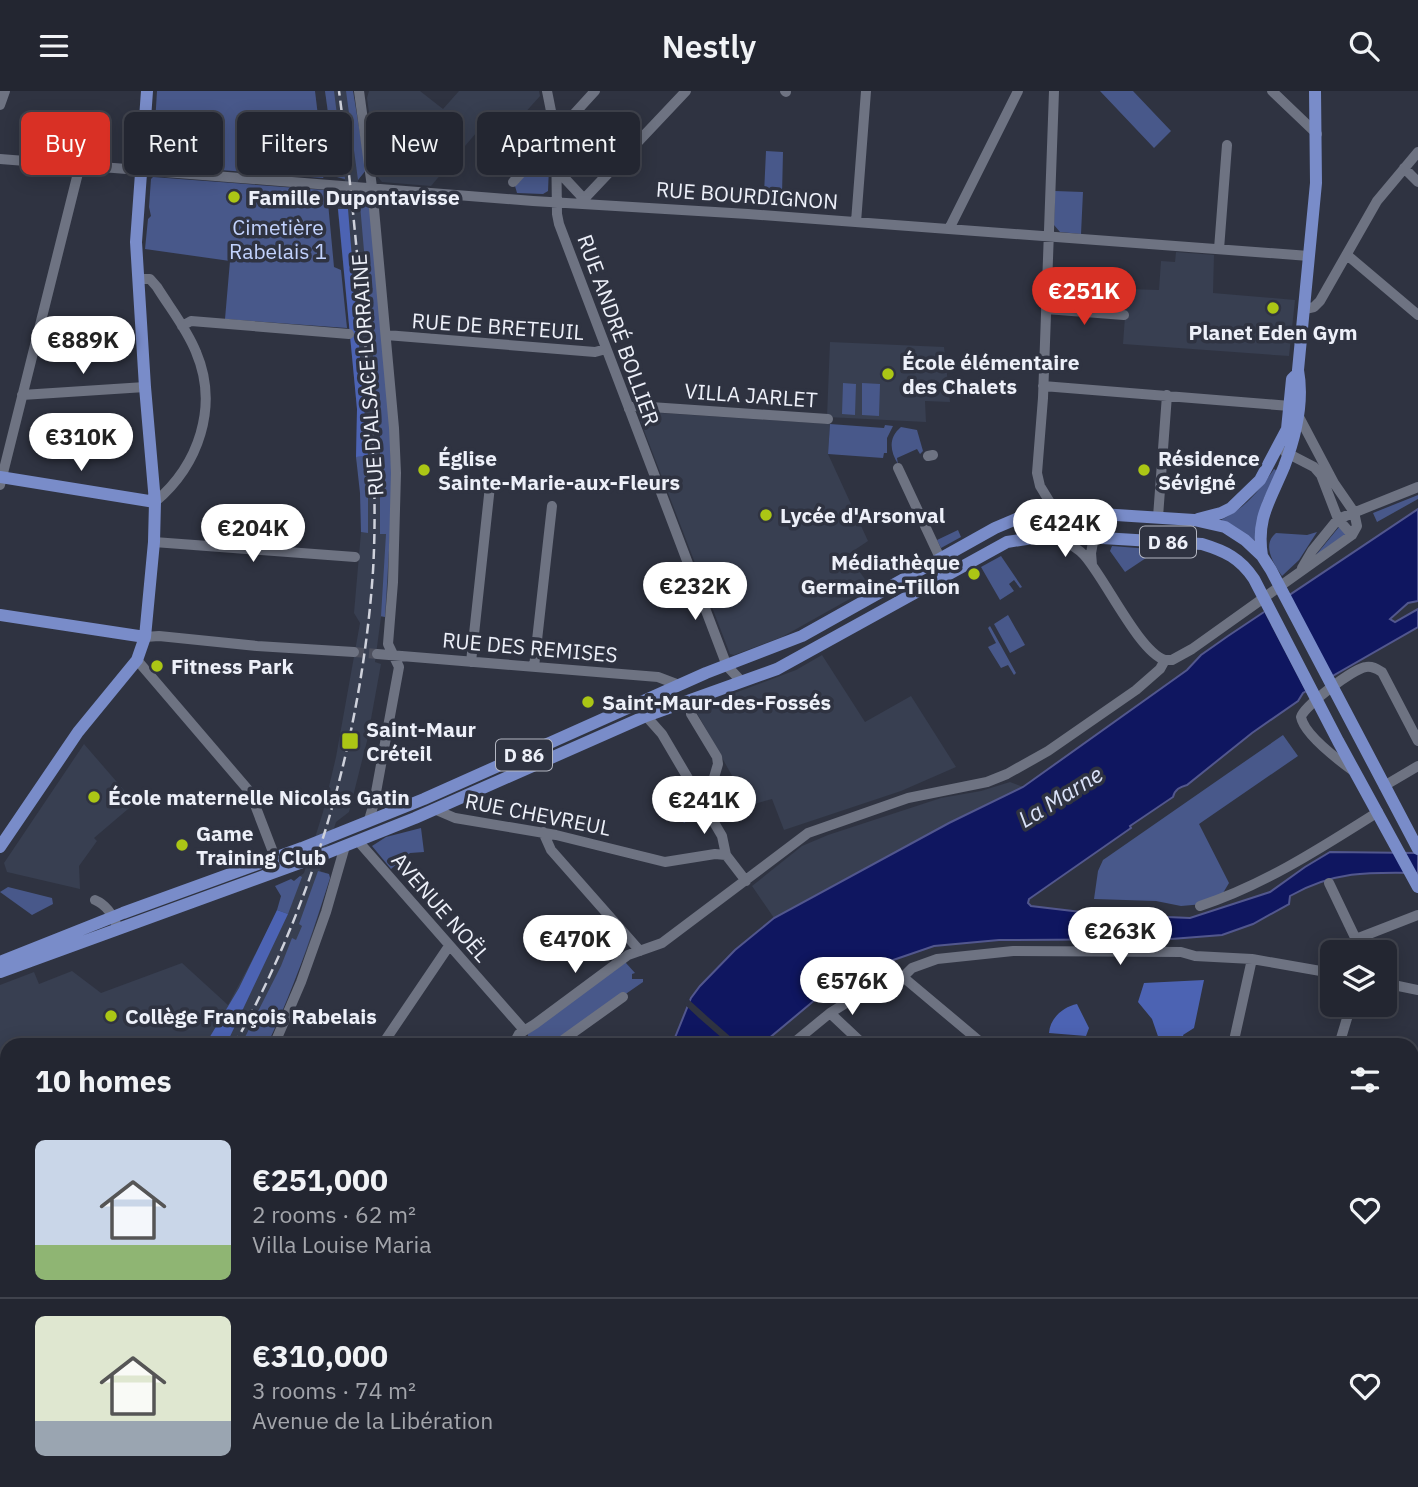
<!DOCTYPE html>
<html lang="en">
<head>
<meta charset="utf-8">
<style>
  body { margin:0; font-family:"IBM Plex Sans",sans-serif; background:#2f323d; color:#f1f3f6; height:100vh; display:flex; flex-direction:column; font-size:26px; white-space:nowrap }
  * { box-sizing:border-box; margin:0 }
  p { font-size:23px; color:#a3a5ab }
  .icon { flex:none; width:38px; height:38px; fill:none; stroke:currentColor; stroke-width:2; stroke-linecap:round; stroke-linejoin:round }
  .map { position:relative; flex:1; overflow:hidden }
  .sheet { position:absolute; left:0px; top:947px; width:1419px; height:450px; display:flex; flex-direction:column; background:#232631; border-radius:21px 21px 0 0; box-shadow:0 4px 18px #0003,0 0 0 2px #40434d }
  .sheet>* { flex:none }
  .guide { position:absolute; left:21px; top:21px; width:700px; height:63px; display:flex; gap:14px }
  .tools { position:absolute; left:1320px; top:849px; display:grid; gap:14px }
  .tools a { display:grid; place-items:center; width:77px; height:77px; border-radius:10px; background:#232631; box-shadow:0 4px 18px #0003,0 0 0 2px #40434d; font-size:35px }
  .price { position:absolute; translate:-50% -60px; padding:0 16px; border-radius:24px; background:#fff; color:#222; font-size:23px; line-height:46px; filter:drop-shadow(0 2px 4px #0008) }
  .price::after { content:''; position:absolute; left:50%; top:42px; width:21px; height:16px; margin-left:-10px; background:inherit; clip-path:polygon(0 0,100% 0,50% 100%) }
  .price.selected { background:#d93025; color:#fff }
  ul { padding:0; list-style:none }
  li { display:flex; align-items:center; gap:21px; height:175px; padding:0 35px }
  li+li { border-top:2px solid #40434d }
  li span { display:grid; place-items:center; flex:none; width:196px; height:140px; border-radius:10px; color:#555 }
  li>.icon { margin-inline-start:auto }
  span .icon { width:84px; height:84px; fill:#fffc; stroke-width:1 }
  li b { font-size:30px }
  h2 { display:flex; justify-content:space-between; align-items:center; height:84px; padding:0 35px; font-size:30px }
  .chip { padding:0 24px; border-radius:10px; background:#232631; box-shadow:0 4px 18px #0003,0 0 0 2px #40434d; font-size:24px; line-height:63px }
  .chip.selected { background:#d93025; color:#fff }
  header { display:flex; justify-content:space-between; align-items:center; height:91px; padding:0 35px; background:#232631; font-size:32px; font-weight:600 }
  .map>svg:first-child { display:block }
  .built { fill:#383f51 }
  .green { fill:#48588a }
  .forest { fill:#4c63b3 }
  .water { fill:#0f1660; stroke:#52578e; stroke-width:2 }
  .pier { fill:#2f3341 }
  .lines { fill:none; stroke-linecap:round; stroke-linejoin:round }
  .minor-tunnel { stroke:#4c4f5d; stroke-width:10; stroke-dasharray:10 5; stroke-linecap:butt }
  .minor { stroke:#6e7382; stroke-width:10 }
  .major { stroke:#798cc9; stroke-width:12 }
  .rail { stroke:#ced1db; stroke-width:2.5; stroke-dasharray:10 5; stroke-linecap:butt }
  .poi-dot { fill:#abc615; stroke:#2f3341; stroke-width:2.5 }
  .labels { text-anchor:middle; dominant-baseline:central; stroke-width:7; stroke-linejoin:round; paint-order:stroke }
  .shield { fill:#2f3341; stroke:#b4b7c2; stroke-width:2 }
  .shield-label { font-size:19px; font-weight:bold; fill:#edf0f9 }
  .street-label { font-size:21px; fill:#edf0f9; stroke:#2f3341 }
  .poi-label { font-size:21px; font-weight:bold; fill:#edf0f9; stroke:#2f3341; text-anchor:start }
  .park-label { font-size:21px; fill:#c2d2fd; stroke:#2f3341 }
  .water-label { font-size:23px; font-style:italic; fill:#dae2f9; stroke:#2f3341 }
</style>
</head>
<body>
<header><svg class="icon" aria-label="menu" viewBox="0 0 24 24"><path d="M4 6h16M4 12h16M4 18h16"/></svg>Nestly<svg class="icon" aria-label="search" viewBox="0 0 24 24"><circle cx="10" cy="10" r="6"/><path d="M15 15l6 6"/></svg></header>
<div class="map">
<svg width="1418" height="1396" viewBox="0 0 1418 1396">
  <rect width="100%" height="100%" fill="#2f3341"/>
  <path class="built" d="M325,0H353L366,79L358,89L359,101L369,110L390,335L388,493L385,526H381L375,571L381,573L367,650L349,721L336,731L320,780L329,783L330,787L309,854L267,954H7V1202L0,1209V894L34,881L39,893L72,880L101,902L182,872L228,914L294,790L304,782L323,721L336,666L360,532L354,522L364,407L356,366L357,318L337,111L340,101L346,100L345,89L337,86Z
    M369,0H420L443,18L459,0H539L540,5L505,44L488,28L431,95L382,91L378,86L367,7Z
    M1176,161L1214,164L1213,202L1295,209L1289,265L1123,253L1127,198L1159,199L1161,170L1175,171Z
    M830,251L944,256L950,311L925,310L926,331L827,326Z
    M646,321L830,333L828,363L868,450L847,464L871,496L782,546L734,564L730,563L640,329Z
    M822,564L865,631L911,605L956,676L901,700L784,739L772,708L754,713L740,699L697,622L700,615L796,579Z
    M84,653L135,712L94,747L97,750L79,775L80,798L7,781L4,772Z
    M1010,691L1023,696L949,732L774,827L752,795L802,755L828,744L941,707L981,700Z"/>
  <path class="green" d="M157,0H315L325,83L323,87L154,74L152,72L155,44L157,39L155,33Z
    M325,0H334L345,88L337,86Z
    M346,0H353L366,79L358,89Z
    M1100,0H1133L1171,40L1154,57Z
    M766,60L783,61L782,104L764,103Z
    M540,68L549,76L548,100L543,103L517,102L515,95Z
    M153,86L324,99L327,101L334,176L341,179L347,237L225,228L230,170L145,158L148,128L151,125L149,116L151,88Z
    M1055,100L1083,101L1081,143L1060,141L1054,134Z
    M359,102L369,110L390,335L392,410L385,526L381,525L386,443H380V344Z
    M843,292L856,293L855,324L842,323Z
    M862,292L880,293L879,325L862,324Z
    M830,333L884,337L885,334L893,335L887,347V362H884L883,367L828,363Z
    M901,336L917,339L923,360L920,363L917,358L897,367L898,373C890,360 888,347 901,336Z
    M368,365V442L361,441L360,402L356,366Z
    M1274,378L1277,380L1263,409L1254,451L1221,429C1245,417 1259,400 1274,378Z
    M1418,404V408L1377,431L1373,422Z
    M1339,436L1347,443L1311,470Z
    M958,439L961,446L941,457L937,449Z
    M1317,441L1299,469L1282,485C1274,473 1261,454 1276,442L1307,444Z
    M1112,455L1150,458L1149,465L1125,481L1110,460Z
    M1001,465L1022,496L1020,497L1014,489L1009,493L1014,500L1000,509L981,476Z
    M1008,524L1025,554L1010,562L994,533Z
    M990,535L1016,582L1014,584L1008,574L1001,577L988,556L996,552L988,537Z
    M1283,644L1298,665L1199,733L1229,792L1223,802L1204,813L1181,815L1156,810L1094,808L1098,780L1103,769Z
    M693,702L690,716L702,720L684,732L672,712Z
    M421,737L424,761L410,762L391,778L372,755L386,746Z
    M318,780L329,783L330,787C312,844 293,900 267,954H241L281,875L292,847L296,849L302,835L299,833Z
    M300,785L302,786L288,823L277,819L281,805L275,795L291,788L294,790Z
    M8,796L52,807L53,813L32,824L0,801Z
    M627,868L626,872L635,882L632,883V888H643V891L552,954H527L528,943Z
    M7,1101V1179L0,1173V1109Z
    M7,1204V1233L0,1238V1211Z"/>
  <path class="forest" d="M338,118H348L368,365L356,366L357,318Z
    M277,819L288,823L226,954H205L239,897Z
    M1204,889L1194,937L1183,944L1186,954H1161L1152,928L1138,911L1144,892Z
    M1077,913L1089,937L1086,945L1049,942C1050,927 1063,916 1077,913Z
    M1418,1224V1270L1412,1272V1226Z
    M1412,1313L1418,1316V1387L1412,1384Z"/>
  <path class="water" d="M1418,418V510L1408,512L1390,528L1395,531L1418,518V536L1303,602L1298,610L1252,642L1187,694C1180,696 1175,698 1173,706L1130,735L1131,737L1029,808L1028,812L1031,815L1098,823L1190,827L1270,801L1305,776L1330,761L1418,762V782C1369,781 1334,780 1290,805L1289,813L1253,833L1222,844L1171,848L999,849L934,855L867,878L851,886L816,908L761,954H672L691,907L700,895L735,859L774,827L949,732L1023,696L1187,579L1201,564L1228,545Z
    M437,1390H512L509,1396H433Z"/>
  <path class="pier" d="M1288,500L1333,587L1307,603L1262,517Z
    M687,907L709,927L740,954H730L699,927L684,913Z"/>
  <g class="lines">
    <path class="minor-tunnel" d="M354,561L377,563"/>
    <path class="minor" d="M359,0L372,96L394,337L396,382L393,491L388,553L399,576L374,712L369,729
      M547,0L556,45L557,123L559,133L727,575L742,591
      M785,0L786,1
      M1054,0L1043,307L1037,382L1040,395L1051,413L1071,421L1090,437L1094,446L1091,462L1092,474
      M1272,0L1317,43
      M0,14L5,0
      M555,39L563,35L595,0
      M0,68L533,110L748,123L1309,165
      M1404,77L1418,91
      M557,79L584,108
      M513,91L544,57L556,54
      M584,113V108L686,0
      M856,131L866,0
      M949,138L1018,0
      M1219,158L1227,54
      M1347,164L1418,224
      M138,188H150L157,196C170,217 187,238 196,261C219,315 199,374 155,411
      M1046,218L1124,224
      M1305,218L1314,216L1320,210L1377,110L1418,61
      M182,235L191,230L349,243
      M386,244L595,261L606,258
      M1043,295L1290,315L1297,322L1334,392L1354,421L1357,435L1352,444L1192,558L1172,569H1165
      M22,304L145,296
      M629,318L636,315L828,328
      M1285,361L1314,376L1321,384L1338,428L1352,444
      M928,365L933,364
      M898,377L940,467
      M0,394L80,74
      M1158,426L1167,304
      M1056,446C1066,451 1077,456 1084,464C1105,487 1139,561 1165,569
      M154,451L355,466
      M1302,477L1312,460L1338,428L1418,396
      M145,546L159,545L257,555L354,561
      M377,563L658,586L679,594
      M137,569L250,701L278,774
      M471,571L490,395
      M534,576L552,415
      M693,609L691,623L717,666L718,673L705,717
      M646,625L662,643L722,745L726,764L746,790
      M1352,679C1337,668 1304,643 1301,626C1304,615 1354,577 1366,576C1373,575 1377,578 1382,581L1418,650
      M1384,695L1418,675
      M434,718L455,727L556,744L665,771L715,763L726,764
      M543,741L551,759L640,860
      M358,750L524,939
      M1329,792L1362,861
      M95,809C107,814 114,826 118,838
      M1200,815C1264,794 1321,757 1378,721
      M1356,848L1418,824
      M903,886L984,954
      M1384,892L1418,899
      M830,922L864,954
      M274,954L301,891L326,821L345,755
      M382,954L449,855
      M513,954L519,943L535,933L628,864L662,852L808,742L908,707L987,691L1007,683L1048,660L1136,599L1160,578L1165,569
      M556,954L623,906
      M791,954L830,922L854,907L903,886L912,877L937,868L1013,860L1181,861L1195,865L1252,868L1332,882
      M1233,954L1252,868
      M1339,954L1351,914
      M1412,1104L1418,1107
      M1412,1178L1418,1181
      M0,1253L7,1260
      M0,1301L7,1299
      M0,1378L7,1380
      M85,1390L87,1396
      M215,1390L227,1396
      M555,1390L563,1396
      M1197,1390L1198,1396
      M1292,1390L1297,1396
      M1410,1390L1418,1393
      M160,1396L164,1390
      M336,1396L339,1390
      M405,1396L409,1390
      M529,1396L533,1390
      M974,1396L983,1390
      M990,1396L999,1390
      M1380,1396L1385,1390"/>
    <path class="major" d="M0,386L155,411
      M1198,428L1221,422L1231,417L1260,389L1287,338L1292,288L1295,285
      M1262,465C1256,427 1270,410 1284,376C1295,347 1304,311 1298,279L1316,92L1315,0
      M0,524L145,546
      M0,756L78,641L137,569L145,546L154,451L155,411L145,296L136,151L147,0
      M0,871L123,822L302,757L424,708L706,582L802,545L995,437L1028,423L1054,420L1194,429L1225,436L1245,449L1262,465L1271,479L1418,758
      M0,881L327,762L415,727L646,625L777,578L1007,451L1052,444L1202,453C1225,460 1240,467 1254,488L1338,650L1418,796"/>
    <path class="rail" d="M234,954C315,811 362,643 373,480C378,395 370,311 363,226C356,151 349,75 339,0
      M0,1251L7,1245"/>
  </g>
  <g class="poi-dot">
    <circle cx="234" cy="106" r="7"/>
    <circle cx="1273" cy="217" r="7"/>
    <circle cx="888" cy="283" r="7"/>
    <circle cx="424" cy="379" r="7"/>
    <circle cx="1144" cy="379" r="7"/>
    <circle cx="766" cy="424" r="7"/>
    <circle cx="974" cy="483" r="7"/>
    <circle cx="157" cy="575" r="7"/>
    <circle cx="588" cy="611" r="7"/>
    <rect x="341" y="641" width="18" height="18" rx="3.5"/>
    <circle cx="94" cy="706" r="7"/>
    <circle cx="182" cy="754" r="7"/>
    <circle cx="111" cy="925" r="7"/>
  </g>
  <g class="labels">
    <g class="shield">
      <rect x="1140" y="435.5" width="56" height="31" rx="5"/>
      <rect x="496" y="648.5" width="56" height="31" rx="5"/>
    </g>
    <g class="shield-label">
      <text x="1168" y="451">D 86</text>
      <text x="524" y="664">D 86</text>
    </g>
    <g class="street-label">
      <text transform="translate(747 104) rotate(4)">RUE BOURDIGNON</text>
      <text transform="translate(498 235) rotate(4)">RUE DE BRETEUIL</text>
      <text transform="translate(619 239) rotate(70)">RUE ANDRÉ BOLLIER</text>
      <text transform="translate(367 284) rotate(-94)">RUE D'ALSACE LORRAINE</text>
      <text transform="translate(751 304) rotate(4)">VILLA JARLET</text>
      <text transform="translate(530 556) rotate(5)">RUE DES REMISES</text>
      <text transform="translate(538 723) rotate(11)">RUE CHEVREUL</text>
      <text transform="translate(441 816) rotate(49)">AVENUE NOËL</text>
    </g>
    <g class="poi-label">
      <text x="248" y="106">Famille Dupontavisse</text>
      <text x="1273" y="241" text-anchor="middle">Planet Eden Gym</text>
      <text x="902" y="271">École élémentaire<tspan x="902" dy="24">des Chalets</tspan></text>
      <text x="438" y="367">Église<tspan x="438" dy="24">Sainte-Marie-aux-Fleurs</tspan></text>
      <text x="1158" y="367">Résidence<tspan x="1158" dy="24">Sévigné</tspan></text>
      <text x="780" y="424">Lycée d'Arsonval</text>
      <text x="960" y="471" text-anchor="end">Médiathèque<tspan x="960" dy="24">Germaine-Tillon</tspan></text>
      <text x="171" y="575">Fitness Park</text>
      <text x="602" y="611">Saint-Maur-des-Fossés</text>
      <text x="366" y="638">Saint-Maur<tspan x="366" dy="24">Créteil</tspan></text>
      <text x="108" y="706">École maternelle Nicolas Gatin</text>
      <text x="196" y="742">Game<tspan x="196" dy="24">Training Club</tspan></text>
      <text x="125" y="925">Collège François Rabelais</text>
    </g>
    <g class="park-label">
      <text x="278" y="136">Cimetière<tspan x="278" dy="24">Rabelais 1</tspan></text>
    </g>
    <g class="water-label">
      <text transform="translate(1060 705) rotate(-32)">La Marne</text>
    </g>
  </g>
</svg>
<div class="tools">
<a><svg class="icon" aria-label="layers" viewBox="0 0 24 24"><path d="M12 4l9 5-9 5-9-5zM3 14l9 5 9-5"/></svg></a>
</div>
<b class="price selected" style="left:1084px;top:236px">€251K</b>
<b class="price" style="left:83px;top:285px">€889K</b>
<b class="price" style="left:81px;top:382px">€310K</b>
<b class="price" style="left:1065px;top:468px">€424K</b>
<b class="price" style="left:253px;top:473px">€204K</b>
<b class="price" style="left:695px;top:531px">€232K</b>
<b class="price" style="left:704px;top:745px">€241K</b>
<b class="price" style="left:1120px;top:876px">€263K</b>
<b class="price" style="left:575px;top:884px">€470K</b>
<b class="price" style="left:852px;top:926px">€576K</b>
<div class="guide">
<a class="chip selected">Buy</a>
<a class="chip">Rent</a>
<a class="chip">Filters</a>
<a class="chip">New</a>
<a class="chip">Apartment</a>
</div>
<section class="sheet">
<h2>10 homes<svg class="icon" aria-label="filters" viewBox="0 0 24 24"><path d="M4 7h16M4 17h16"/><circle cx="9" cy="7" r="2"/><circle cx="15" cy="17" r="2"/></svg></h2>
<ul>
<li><span style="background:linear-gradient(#c9d6e8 75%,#8fb573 0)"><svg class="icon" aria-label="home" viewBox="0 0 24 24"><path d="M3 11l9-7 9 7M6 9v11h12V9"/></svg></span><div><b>€251,000</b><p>2 rooms · 62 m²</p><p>Villa Louise Maria</p></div><svg class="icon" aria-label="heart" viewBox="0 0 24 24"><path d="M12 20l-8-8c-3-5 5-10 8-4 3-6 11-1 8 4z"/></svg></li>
<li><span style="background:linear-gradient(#dfe7d0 75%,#9aa5b1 0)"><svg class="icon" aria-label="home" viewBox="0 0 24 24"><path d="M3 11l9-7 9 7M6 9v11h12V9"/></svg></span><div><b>€310,000</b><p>3 rooms · 74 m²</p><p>Avenue de la Libération</p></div><svg class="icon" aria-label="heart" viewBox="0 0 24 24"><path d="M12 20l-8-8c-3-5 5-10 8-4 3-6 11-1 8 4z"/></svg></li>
</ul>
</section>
</div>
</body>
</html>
